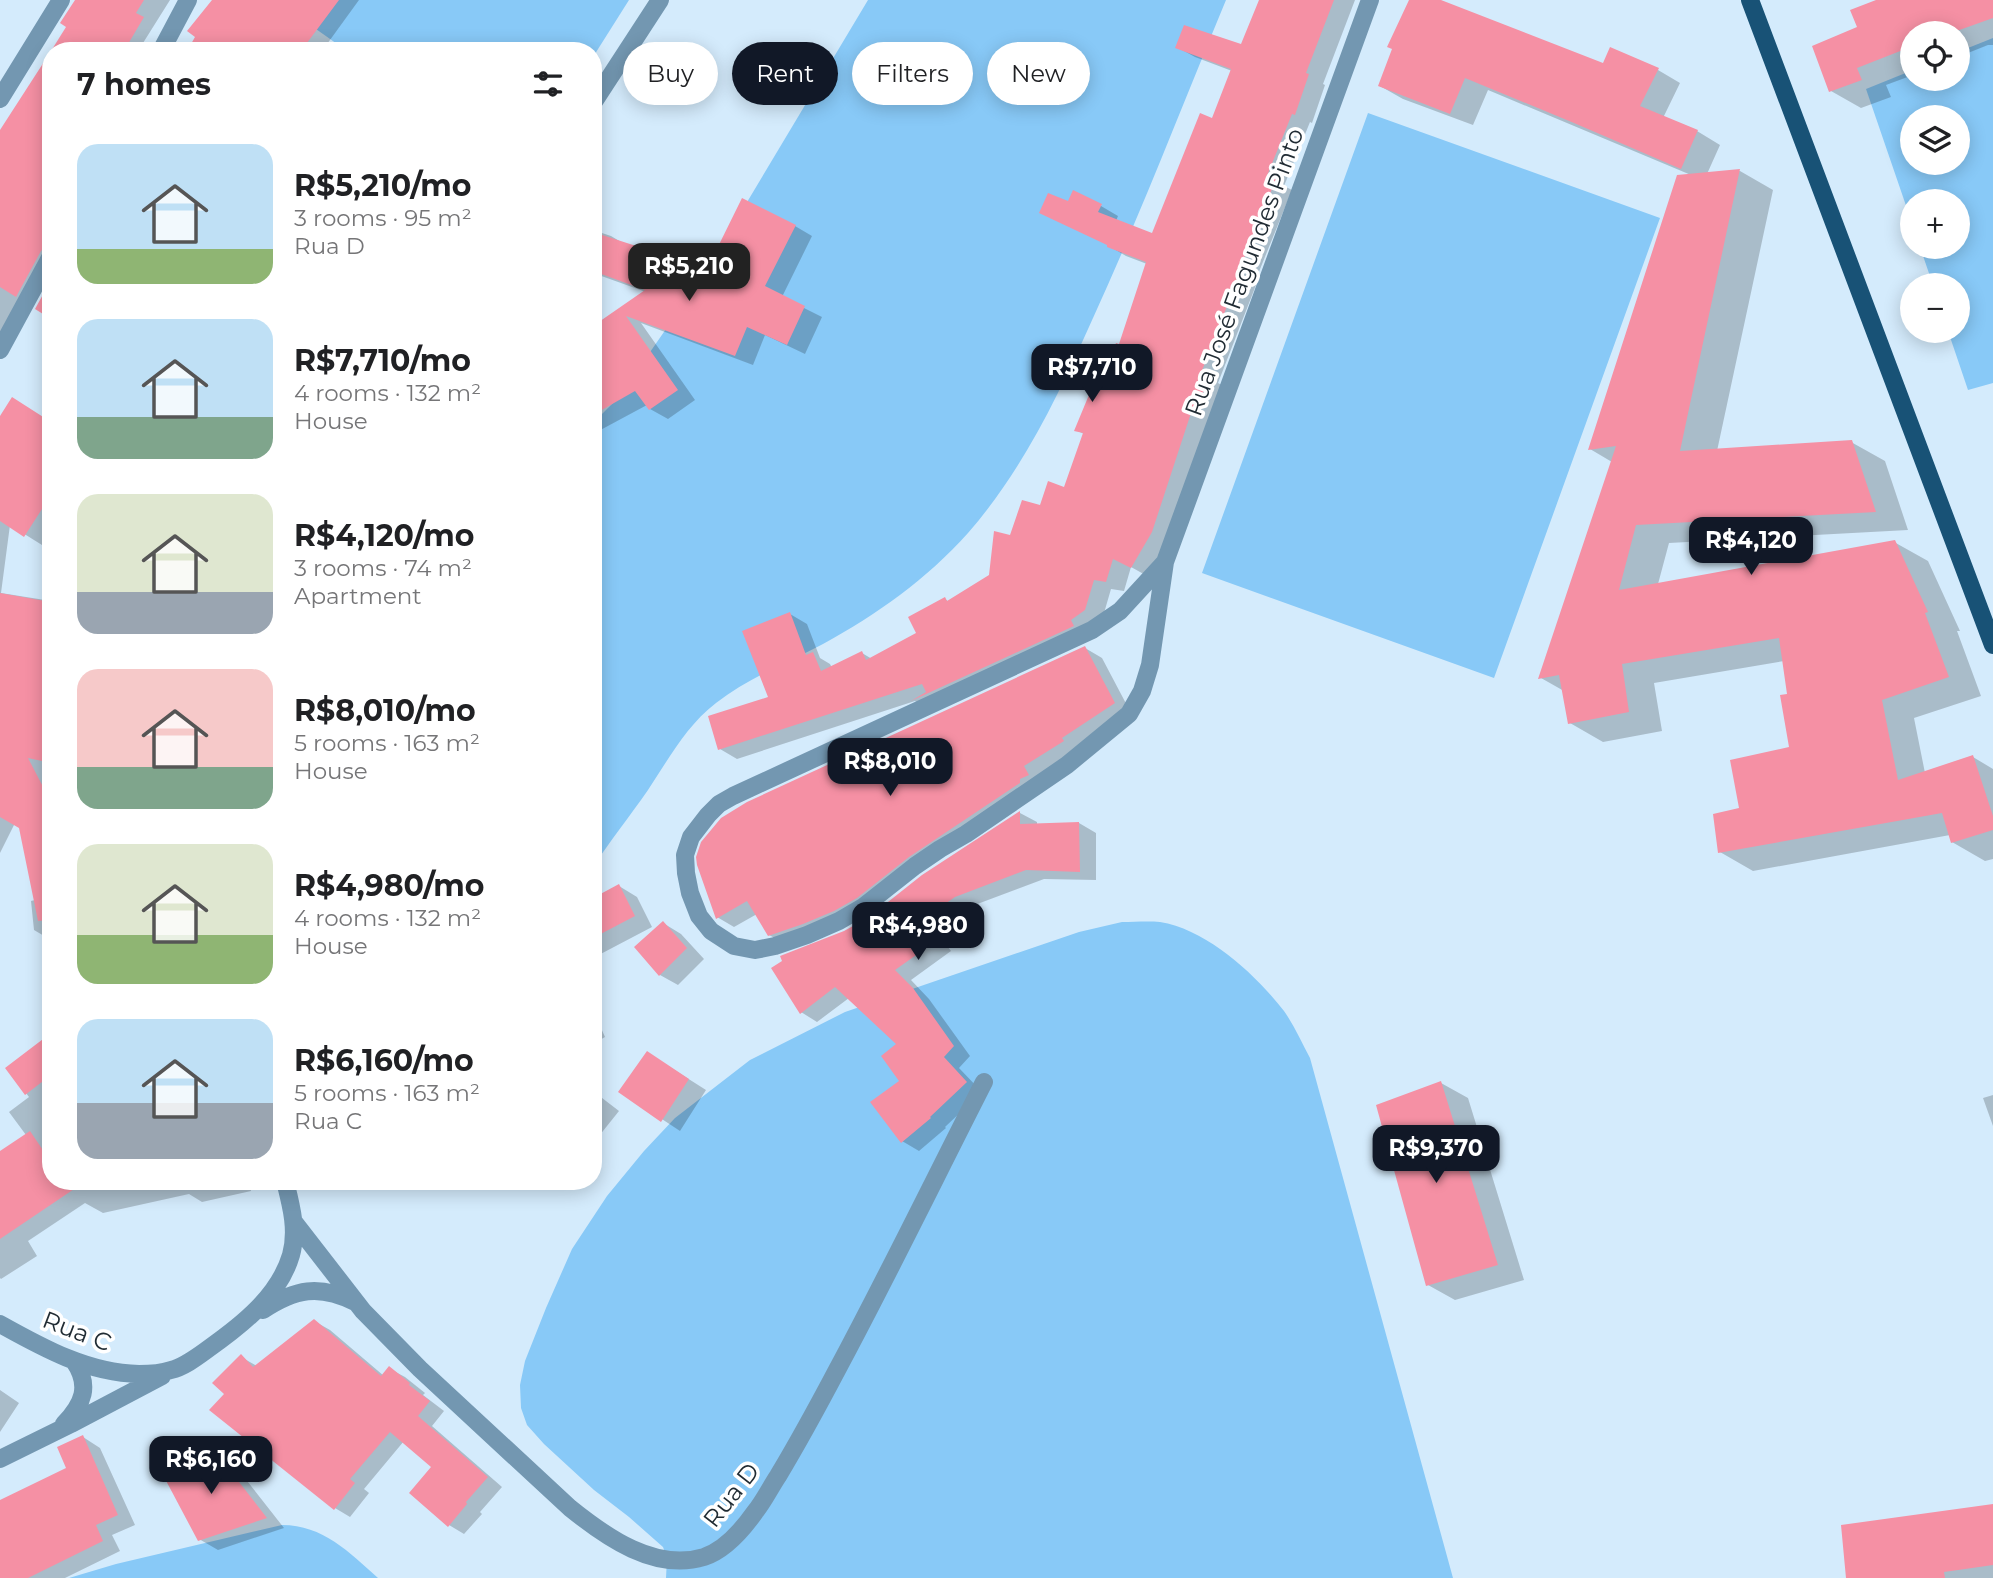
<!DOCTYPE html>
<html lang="en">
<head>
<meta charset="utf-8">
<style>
  body { margin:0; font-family:Montserrat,sans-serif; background:#f6f6f6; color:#202124; height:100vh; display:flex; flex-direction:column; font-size:26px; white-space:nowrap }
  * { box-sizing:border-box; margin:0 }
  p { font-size:23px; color:#757577 }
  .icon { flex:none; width:38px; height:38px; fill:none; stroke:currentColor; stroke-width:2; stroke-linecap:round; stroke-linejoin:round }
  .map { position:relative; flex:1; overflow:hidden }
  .side { position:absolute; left:42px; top:42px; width:560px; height:1148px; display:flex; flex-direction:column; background:#fff; border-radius:28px; box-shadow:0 4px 18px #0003 }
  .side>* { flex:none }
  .guide { position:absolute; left:623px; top:42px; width:665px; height:63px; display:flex; gap:14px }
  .controls { position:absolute; left:1900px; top:21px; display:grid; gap:14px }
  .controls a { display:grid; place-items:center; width:70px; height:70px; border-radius:50%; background:#fff; box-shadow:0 4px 18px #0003; font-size:35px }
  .price { position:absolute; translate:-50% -60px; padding:0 16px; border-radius:14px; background:#111827; color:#fff; font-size:23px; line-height:46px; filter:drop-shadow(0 2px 4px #0008) }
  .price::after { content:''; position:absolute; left:50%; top:42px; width:21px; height:16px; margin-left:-10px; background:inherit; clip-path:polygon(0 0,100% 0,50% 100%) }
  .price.on { background:#222; color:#fff }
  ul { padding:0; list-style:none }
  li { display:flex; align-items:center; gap:21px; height:175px; padding:0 35px }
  li span { display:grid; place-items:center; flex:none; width:196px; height:140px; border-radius:21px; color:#555 }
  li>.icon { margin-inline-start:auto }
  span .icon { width:84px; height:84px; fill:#fffc; stroke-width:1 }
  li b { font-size:30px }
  h2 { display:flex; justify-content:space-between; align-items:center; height:84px; padding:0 35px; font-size:30px }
  .chip { padding:0 24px; border-radius:32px; background:#fff; box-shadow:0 4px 18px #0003; font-size:24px; line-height:63px }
  .chip.on { background:#111827; color:#fff }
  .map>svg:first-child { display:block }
  .green { fill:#88c9f7; fill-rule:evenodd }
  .shadow { fill:#0003 }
  .building { fill:#f590a4 }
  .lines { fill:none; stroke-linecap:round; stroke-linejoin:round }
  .minor { stroke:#7397b1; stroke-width:18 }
  .major { stroke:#185276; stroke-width:18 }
  .labels { text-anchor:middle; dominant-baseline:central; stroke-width:7; stroke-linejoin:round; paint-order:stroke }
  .street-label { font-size:24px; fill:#212c34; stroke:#fff }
</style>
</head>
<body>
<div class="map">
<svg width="1993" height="1578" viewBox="0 0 1993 1578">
  <rect width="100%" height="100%" fill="#d4ebfc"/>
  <path class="green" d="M275,0H629L593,57V51H347Z
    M868,0H1226C1182,106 1141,213 1093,318C1059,394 1023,470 968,533C927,579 876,615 823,644C787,663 748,678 716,703C686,726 668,760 648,790C630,816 610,841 593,867V423L619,397L704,274Z
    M1993,38V383L1968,390L1948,331H1958V285H1933L1920,247H1958V201H1913V226L1866,89L1913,70V79H1958V52ZM1958,117V163H1913V117Z
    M1368,113L1660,218L1494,678L1202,573Z
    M1122,922C1134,922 1148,921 1160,922C1208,930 1255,974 1284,1011C1294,1025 1302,1043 1310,1058L1453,1578H666L667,1558L663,1547L629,1517L594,1490L544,1444L527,1425L521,1408L520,1385L525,1361L546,1308L572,1249L607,1196L644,1151L675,1118L750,1060L845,1012L1079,932Z
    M282,1525C323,1525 349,1552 378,1578H69L116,1564Z"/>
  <path class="shadow" d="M77,0H170L138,51H53L69,26Z
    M214,0H359L322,51H189Z
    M1261,0H1355L1323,84L1325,85L1312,123L1310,122L1284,186L1292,190L1254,284L1256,285L1218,383L1225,387L1169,542L1149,577L1131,567L1124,591L1111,589L1102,620L930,710L915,701L737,759L720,749L771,698L790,614L807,624L820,658L830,664L832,668L862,653L872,659L919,634L945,599L949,602L991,576L1012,538L1041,507L1065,489L1084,434L1076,430L1099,395L1120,346L1147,264L1126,256L1109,246L1069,203L1101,206L1118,216L1116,221L1153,236L1213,121L1232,71L1195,57L1177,47H1242Z
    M1411,0H1436L1604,66L1658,70L1680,83L1663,118L1697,131L1720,145L1707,174L1740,171L1773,190L1717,451L1851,442L1885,461L1908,530L1669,543L1658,584L1894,542L1928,561L1960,631H1957L1981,696L1914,718L1925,773L1973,757L1993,769V859L1985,861L1952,842L1950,835L1753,871L1720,852L1741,810L1791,748L1789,695L1784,661L1654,683L1662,731L1603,742L1570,723L1564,691L1541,678L1612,462L1590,449L1691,175L1488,90L1473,125L1403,99L1380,86Z
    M1881,0H1993V45H1988L1958,57V33H1913V75L1886,85L1891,97L1861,108L1831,91L1859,28Z
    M51,54V263L0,346V147Z
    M795,226L812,236L782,297L822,317L805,354L765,335L753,365L641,323L695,400L668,419L650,409L647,405L593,434V328L646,292L593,273V230L611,236L626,245L708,271Z
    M0,419L51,423V532L42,545L10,525L1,593L51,601V940L34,930L31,901L35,900L18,817L0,853Z
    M1085,648L1102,658L1131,713L926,866L786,944L769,935L757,914L734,927L717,917Z
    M1020,813L1037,822V825L1079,823L1096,833V880L1044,879L972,906L936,931L951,951L911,980L929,999L970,1056L959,1068L982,1092L945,1127L946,1128L919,1151L902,1141L901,1081L898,1045L849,998L817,1022L801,1012L844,933L870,918L923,877Z
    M593,831L598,834L593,843Z
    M619,886L637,897L652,927L593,958V900Z
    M663,923L681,934L704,959L678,985L660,975L636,947Z
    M593,1010L605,1037L593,1044Z
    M51,1035V1181H249L251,1191L202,1202L189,1194L103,1213L85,1203L28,1241L37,1256L1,1279L0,1278V1153L26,1135L9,1112L29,1097L7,1068Z
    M665,1064L706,1090L680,1131L621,1092Z
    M1441,1083L1468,1098L1524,1280L1455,1300L1428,1285Z
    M593,1091L619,1111L599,1136L593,1133Z
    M1993,1095V1126L1983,1098Z
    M314,1321L330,1330L384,1376L390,1369L405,1377L425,1393L423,1395L444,1411L432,1426L502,1487L480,1512L482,1514L464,1534L449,1525L433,1467L404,1441L364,1489L369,1493L350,1517L335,1508L226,1394L241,1357L257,1366Z
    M0,1390L19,1403L0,1432Z
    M83,1437L100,1448L135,1525L112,1535L120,1551L65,1578H0V1502L68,1469Z
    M211,1448L229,1458L284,1528L218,1550L199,1539Z
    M1993,1505V1578H1848Z"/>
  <path class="building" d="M75,0H144L136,13L144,17L124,51H51L66,27L60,23Z
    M212,0H339L301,51H187L195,37L187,31Z
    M1259,0H1334L1306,73L1309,74L1295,115L1292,114L1267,176L1276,179L1238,273H1240L1201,373L1209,376L1195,415L1191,413L1152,532L1131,568L1113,559L1106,582L1094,580L1085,610L1071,620L1074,626L911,701L926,692L922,684L718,750L708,716L768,697L742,631L790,612L806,655L813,652L821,671L862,651L866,660L916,633L908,617L945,597L947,601L989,575L994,531L1010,535L1022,500L1040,505L1048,481L1064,487L1083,433L1074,431L1091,390L1098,393L1116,343L1119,344L1146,262L1107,247V245L1039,213L1048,193L1068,201L1073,190L1102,204L1098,212L1152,233L1200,113L1212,118L1231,69L1175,48L1184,25L1241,44Z
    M1409,0H1441L1603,63L1610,47L1659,68L1640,106L1698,130L1681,169L1574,123L1465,78L1450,114L1378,86L1392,49L1387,47Z
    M1876,0H1993V18L1951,33H1913V46L1857,68L1862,80L1829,92L1812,46L1857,27L1850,10Z
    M51,51V245L46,246L41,251L16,297L0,287V130Z
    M1740,169L1680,451L1852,440L1876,512L1636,525L1619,590L1895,540L1928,612L1925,613L1949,677L1882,700L1898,780L1973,755L1993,816V830L1951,843L1942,813L1718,853L1713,814L1739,808L1730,760L1789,747L1780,695L1787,694L1779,638L1622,664L1629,712L1568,724L1559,675L1538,679L1616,446L1588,450L1677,175Z
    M742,198L796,225L765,286L805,306L787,345L747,327L735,356L626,316L678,390L649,410L635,391L593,415V326L645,290L593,271V232L707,269Z
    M51,280V319L35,309Z
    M12,397L51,422V495L24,537L0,521V416Z
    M0,593L51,602V763L28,758L51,802V920L38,921L19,828L0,817Z
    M1085,646L1115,703L1062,738L1064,741L1024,766L1029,775L1020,779V783L909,857L857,898L834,911L803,924L768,936L747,901L716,919L697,865L696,857L701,842L721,818L747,802Z
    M1020,811V824L1079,822L1080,872L1026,870L955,897L921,921L936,941L895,970L913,988L954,1046L944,1057L967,1082L930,1117L931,1118L901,1143L870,1102L899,1081L881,1056L896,1044L835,987L800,1014L771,968L782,961L780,956L844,931L869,917L922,875Z
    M619,884L635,916L593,938V898Z
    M663,921L687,948L659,976L634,947Z
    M51,1033V1075L25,1095L5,1068Z
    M647,1051L689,1079L661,1122L618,1092Z
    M1441,1081L1498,1265L1426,1286L1376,1105Z
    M30,1131L51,1162V1181H86L0,1239V1151Z
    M314,1319L381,1376L389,1366L410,1383L409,1385L430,1401L418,1416L488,1477L466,1502L467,1504L448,1527L409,1493L431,1467L390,1432L350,1479L355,1483L334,1510L209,1410L224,1394L212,1383L241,1354L253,1367Z
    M83,1435L118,1515L96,1525L103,1541L28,1578H0V1500L66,1468L57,1447Z
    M211,1446L267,1518L198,1541L163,1475Z
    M1993,1504V1565L1944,1572L1945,1578H1846L1841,1525Z"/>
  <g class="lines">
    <path class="minor" d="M161,51L188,0
      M0,99L61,0
      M593,103L660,0
      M0,350L51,256
      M1165,562L1120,611L1092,630L733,796L719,804L708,815L691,837L685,855L686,873L690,893L699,916L711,931L734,946L755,950L775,946L807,935L839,921L863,907L915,866L940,849L966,834L1067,765L1129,714L1142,691L1150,665L1165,562L1370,0
      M294,1222L363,1311L420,1369L570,1508C606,1537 655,1572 704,1557C725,1550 743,1529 755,1512C764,1501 770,1488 778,1476C799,1441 818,1406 837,1370C888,1275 935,1178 984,1082
      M263,1310C295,1289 319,1284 355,1302
      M0,1324C43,1348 88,1373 139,1374C149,1374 162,1373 171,1370C184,1367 197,1357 208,1349C242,1325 279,1296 291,1255C298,1230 291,1205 285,1181
      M64,1424C83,1404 91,1386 74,1361
      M0,1459L71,1424L162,1376"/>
    <path class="major" d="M1750,0L1993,645"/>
  </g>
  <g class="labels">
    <g class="street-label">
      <text transform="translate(1244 272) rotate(-70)">Rua José Fagundes Pinto</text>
      <text transform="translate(77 1331) rotate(21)">Rua C</text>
      <text transform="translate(731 1495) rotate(-52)">Rua D</text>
    </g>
  </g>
</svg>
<div class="controls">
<a><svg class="icon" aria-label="locate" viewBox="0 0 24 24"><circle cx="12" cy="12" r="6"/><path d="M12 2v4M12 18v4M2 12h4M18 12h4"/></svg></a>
<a><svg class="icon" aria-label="layers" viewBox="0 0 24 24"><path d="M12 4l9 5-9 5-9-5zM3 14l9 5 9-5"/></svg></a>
<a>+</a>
<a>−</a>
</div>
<b class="price on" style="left:689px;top:303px">R$5,210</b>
<b class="price" style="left:1092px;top:404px">R$7,710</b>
<b class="price" style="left:1751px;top:577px">R$4,120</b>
<b class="price" style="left:890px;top:798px">R$8,010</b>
<b class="price" style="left:918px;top:962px">R$4,980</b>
<b class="price" style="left:1436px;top:1185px">R$9,370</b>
<b class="price" style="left:211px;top:1496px">R$6,160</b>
<div class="guide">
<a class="chip">Buy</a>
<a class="chip on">Rent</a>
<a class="chip">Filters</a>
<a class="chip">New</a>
</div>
<section class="side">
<h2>7 homes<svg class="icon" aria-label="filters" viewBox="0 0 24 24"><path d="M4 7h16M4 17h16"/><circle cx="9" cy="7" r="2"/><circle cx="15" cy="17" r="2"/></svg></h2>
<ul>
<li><span style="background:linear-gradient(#bfe0f5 75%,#8fb573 0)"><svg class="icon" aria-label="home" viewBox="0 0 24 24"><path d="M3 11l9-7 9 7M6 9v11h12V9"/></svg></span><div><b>R$5,210/mo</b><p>3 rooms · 95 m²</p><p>Rua D</p></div></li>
<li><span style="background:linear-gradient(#bfe0f5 70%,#7fa58c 0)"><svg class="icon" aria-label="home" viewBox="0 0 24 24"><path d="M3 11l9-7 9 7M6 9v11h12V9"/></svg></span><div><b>R$7,710/mo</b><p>4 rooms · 132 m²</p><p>House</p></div></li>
<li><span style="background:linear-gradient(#dfe7d0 70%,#9aa5b1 0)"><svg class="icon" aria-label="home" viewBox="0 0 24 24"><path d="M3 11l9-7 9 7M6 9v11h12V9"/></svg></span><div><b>R$4,120/mo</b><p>3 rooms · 74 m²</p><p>Apartment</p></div></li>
<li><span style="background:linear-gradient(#f6c9c9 70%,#7fa58c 0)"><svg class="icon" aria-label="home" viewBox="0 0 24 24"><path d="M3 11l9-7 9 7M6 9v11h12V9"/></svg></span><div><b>R$8,010/mo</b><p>5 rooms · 163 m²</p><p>House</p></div></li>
<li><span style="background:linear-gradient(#dfe7d0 65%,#8fb573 0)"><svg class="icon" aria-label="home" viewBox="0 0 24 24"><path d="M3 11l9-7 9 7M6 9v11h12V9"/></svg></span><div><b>R$4,980/mo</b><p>4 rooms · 132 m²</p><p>House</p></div></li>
<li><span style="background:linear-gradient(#bfe0f5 60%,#9aa5b1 0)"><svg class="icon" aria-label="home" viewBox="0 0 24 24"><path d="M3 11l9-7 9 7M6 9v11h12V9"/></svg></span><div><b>R$6,160/mo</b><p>5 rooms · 163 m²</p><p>Rua C</p></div></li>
</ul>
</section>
</div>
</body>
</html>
